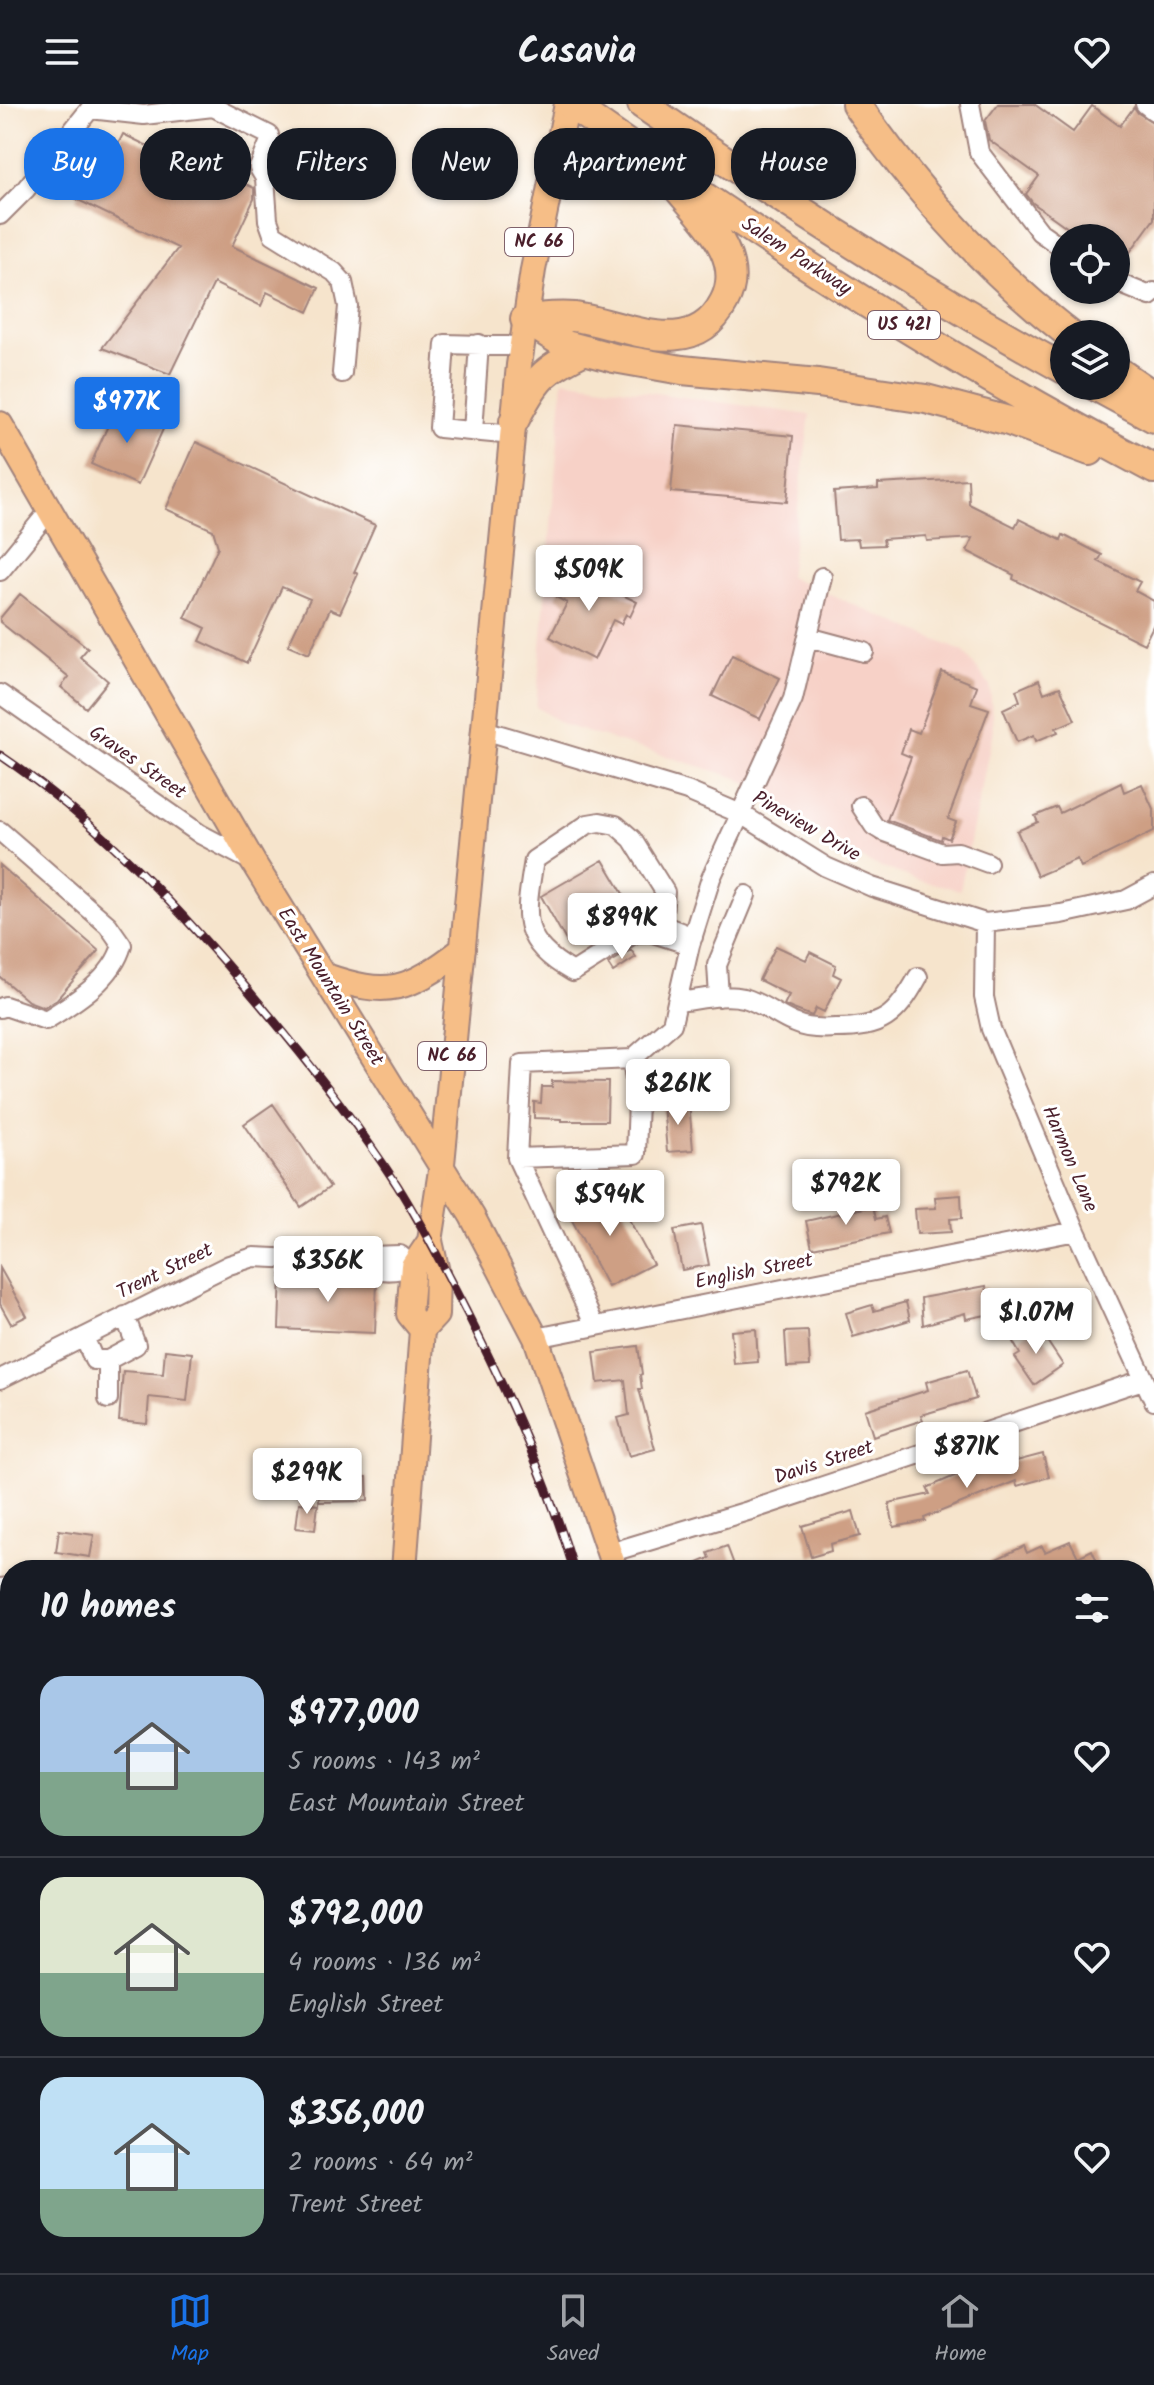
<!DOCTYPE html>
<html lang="en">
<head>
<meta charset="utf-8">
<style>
  body { margin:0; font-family:Kalam,sans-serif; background:#242831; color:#f1f3f6; height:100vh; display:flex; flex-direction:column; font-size:30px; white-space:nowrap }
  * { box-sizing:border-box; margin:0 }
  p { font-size:26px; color:#9ea1a6 }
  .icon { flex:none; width:44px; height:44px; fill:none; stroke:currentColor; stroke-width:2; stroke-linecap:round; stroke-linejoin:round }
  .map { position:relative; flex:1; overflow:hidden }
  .drawer { position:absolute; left:0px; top:1456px; width:1154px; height:714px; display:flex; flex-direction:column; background:#171b24; border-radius:32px 32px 0 0; box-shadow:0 2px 6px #0004 }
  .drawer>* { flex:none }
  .banner { position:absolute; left:24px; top:24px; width:1106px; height:72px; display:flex; gap:16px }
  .fabs { position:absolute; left:1050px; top:120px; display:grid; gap:16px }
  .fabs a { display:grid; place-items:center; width:80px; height:80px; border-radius:50%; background:#171b24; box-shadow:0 2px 6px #0004; font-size:40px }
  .price { position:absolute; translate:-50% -68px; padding:0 18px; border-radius:8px; background:#fff; color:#222; font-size:26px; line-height:52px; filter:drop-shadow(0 2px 4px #0008) }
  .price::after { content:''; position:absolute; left:50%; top:48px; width:24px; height:18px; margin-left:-12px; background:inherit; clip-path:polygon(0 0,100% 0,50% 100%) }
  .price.selected { background:#1a73e8; color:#fff }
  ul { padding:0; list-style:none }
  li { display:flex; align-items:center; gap:24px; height:200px; padding:0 40px }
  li+li { border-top:2px solid #363941 }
  li span { display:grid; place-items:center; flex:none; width:224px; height:160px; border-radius:24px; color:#555 }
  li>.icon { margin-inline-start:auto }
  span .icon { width:96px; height:96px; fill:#fffc; stroke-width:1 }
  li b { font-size:34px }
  h2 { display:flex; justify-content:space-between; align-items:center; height:96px; padding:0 40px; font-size:34px }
  .tag { padding:0 28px; border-radius:32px; background:#171b24; box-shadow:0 2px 6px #0004; font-size:28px; line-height:72px }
  .tag.selected { background:#1a73e8; color:#fff }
  header { display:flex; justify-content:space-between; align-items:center; height:104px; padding:0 40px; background:#171b24; font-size:36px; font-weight:800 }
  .tab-bar { display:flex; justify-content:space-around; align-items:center; height:112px; border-top:2px solid #363941; background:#171b24; font-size:22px; color:#9ea1a6 }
  .tab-bar a { display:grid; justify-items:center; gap:4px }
  .tab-bar .selected { color:#1a73e8 }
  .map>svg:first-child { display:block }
  .built { fill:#f7d1c7 }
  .building { fill:#ce9f84 }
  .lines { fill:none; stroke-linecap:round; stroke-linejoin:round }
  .minor-casing { stroke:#a0827c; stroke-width:22 }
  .major-casing { stroke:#a0827c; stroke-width:28 }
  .highway-casing { stroke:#a0827c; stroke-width:32 }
  .minor { stroke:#fff; stroke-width:18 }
  .major { stroke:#f6be87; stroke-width:24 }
  .highway { stroke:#f6be87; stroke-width:28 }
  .rail-casing { stroke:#4a1f2b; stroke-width:9 }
  .rail { stroke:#fff; stroke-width:6; stroke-dasharray:18; stroke-linecap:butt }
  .labels { text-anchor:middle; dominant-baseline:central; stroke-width:6; stroke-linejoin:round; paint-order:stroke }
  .shield { fill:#fff; stroke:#80626b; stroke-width:2 }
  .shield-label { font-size:18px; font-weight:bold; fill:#4a1f2b }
  .street-label { font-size:20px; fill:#4a1f2b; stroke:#fff }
</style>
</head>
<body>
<header><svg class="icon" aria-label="menu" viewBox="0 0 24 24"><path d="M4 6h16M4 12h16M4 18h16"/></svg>Casavia<svg class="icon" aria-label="heart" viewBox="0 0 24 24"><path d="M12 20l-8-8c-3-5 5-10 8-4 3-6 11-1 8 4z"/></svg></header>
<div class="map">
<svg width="1154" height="2169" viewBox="0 0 1154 2169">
  <rect width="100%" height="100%" fill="#fff"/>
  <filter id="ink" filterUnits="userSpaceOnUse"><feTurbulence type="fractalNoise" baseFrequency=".0125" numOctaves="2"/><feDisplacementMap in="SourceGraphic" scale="16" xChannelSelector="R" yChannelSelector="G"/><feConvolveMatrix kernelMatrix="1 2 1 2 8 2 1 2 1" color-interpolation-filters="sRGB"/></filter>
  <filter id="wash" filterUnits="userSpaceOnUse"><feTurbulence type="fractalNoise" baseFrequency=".006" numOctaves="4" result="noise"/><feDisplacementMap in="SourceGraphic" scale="32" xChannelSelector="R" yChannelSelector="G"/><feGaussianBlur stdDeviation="1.8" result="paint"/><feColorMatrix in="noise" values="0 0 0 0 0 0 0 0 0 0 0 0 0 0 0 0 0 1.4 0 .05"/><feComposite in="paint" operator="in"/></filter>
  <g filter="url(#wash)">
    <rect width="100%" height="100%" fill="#f6e4cc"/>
    <path class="built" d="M563,276L810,311L789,473L964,548L990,582L993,627L960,786L918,776L868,758L738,674L564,621L536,603Z"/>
    <g id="blocks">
      <path class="building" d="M998,0H1034L1073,28L1092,2L1120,22L1134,3L1138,9L1154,19V115L1117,166L1116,134H1082L1033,99L1026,90L1039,72L989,36L985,17Z
        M123,30L193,64L196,57L254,84V95L232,142L319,184L308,208L267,188L261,202L214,179L170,270L102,244L178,144L76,95L99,49L111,55Z
        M117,301L164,323L138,381L91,360Z
        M677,321L793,332L787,398L671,388Z
        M196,338L375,421L354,468L358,470L340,509L330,505L309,550L288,541L310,495L282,483L247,559L200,537L206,524L185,514L218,443L213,426L166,405Z
        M968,375L969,400L1015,423L1019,415L1061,436L1063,431L1102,451L1098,457L1140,478L1135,487L1154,497V520L1144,540L1013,475L1014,471L967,447L973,434L927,437L926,432L883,435L884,441L859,442L858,435L838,436L834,388L878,385V380Z
        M570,465L637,498L630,513L626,510L621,520L613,516L594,556L550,533L567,499L556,493Z
        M20,490L88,544L80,553L108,577L86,604L61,583L69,573L0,518V514Z
        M732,551L780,574L760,615L712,592Z
        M942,568L977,582L971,599L989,605L948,715L956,718L949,735L942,732L941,736L887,716L911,653L901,649L909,625L919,629Z
        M1039,576L1044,589L1060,583L1075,616L1056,624L1058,628L1036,637L1034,631L1017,638L1003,605L1020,597L1016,586Z
        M1121,679L1124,688L1142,680L1154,707V727L1081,763L1077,755L1037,772L1017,727L1038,718L1035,712L1057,703L1060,709Z
        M603,756L632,805L613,816L619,825L596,840L590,830L569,842L541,792Z
        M0,761L99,847L57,895L44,903L28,897L0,873Z
        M776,842L806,856L810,848L836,861L833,870L841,874L824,908L816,904L812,912L793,905L784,901L789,891L759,876Z
        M631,846L636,853L613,868L608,860Z
        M552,977L608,978L607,1017H562V1015L534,1014V998L541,999L542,983H552Z
        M689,998L693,1046L667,1048L663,1000Z
        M273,1000L330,1083L301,1103L244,1020Z
        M612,1084L653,1160L608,1183L567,1107Z
        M961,1091L962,1114L950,1115L951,1128L917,1130L915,1105L936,1104L935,1093Z
        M873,1102L876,1115L885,1113L889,1129L812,1144L806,1117Z
        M701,1121L709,1161L682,1166L674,1126Z
        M0,1164L27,1212L11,1220L0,1200Z
        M281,1170L366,1174L377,1177L375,1229L279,1225Z
        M986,1182L991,1210L966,1215L965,1209L923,1221L921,1194Z
        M906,1198L910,1216L853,1233L846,1209L872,1201L874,1207Z
        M1037,1222L1063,1261L1034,1281L1015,1253L1020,1250L1013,1238Z
        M756,1225L758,1258L734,1260L731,1227Z
        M808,1227L810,1262L787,1263L785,1228Z
        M638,1242L642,1270L640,1271L642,1285H639L655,1345L629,1352L618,1314L629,1311L625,1276L598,1279L594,1248Z
        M165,1246L192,1249L187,1297L149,1293L147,1320L119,1317L123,1267L163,1270Z
        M967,1266L976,1295L921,1311L923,1316L873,1332L865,1306L928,1286L926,1278Z
        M1043,1350L1049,1373L1017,1382L1016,1377L924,1414L925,1417L894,1423L889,1399L930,1390L927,1384L959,1370L962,1377L990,1364Z
        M329,1352L347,1353L346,1373H367L368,1397L319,1398V1373H328Z
        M299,1399L318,1401L315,1426L296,1424Z
        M853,1407L860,1432L830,1440L831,1447L811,1453L802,1422Z
        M59,1426L94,1431L90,1453L56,1448Z
        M1070,1437L1078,1453L1092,1446L1101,1466H973L1024,1442L1027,1449L1042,1442L1045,1448Z
        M727,1442L736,1466H681L710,1454L708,1449Z"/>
    </g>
  </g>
  <g filter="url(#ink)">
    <use href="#blocks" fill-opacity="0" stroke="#a0827c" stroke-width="2"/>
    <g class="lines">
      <defs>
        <path id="minor" d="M970,0L979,48L1040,128L1064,145
          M1145,0L1154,7
          M0,111L25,86L90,5L144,11L213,3L269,31L270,37L259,64L265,74L268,116L273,130L334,168L343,178L348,202L342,269
          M1116,178L1150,192L1154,188
          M473,327L479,240
          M513,331L439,324L445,240L522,242
          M0,467L50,406
          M808,533L864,548
          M0,590L200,730L253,758
          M484,626L687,687L741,710L826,763L872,783L985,819L1061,810L1126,796L1154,781
          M861,702L874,722L882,727L942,749L958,748L988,759
          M0,727L108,821L122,841C113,875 75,898 46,916L5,902L0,904
          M985,819L984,893L991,925L1076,1127L1154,1297
          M690,841L650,828L635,829L573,868C518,836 525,813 534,756L588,720L600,718L616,721L632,735L665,788L662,821L693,833
          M719,893L717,861L746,791
          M677,898C698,896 723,889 744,894C762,899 777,912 794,919C807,925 822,925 836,924C882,924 896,913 918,873
          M632,955L638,997L636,1050L517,1054L522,960L632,955L672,920L690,841L711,774L793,595L822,473
          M517,1054L595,1222
          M84,1233L94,1256H108L136,1241L125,1212
          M536,1234L1076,1127
          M108,1256V1295
          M0,1275L229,1161L254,1153L362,1158L371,1152L400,1151L413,1162C396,1168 377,1169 362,1158
          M609,1449L748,1407L1143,1276
          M0,1484L10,1483
          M1144,1565L1154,1561
          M0,1762L10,1783
          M1144,1930L1154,1925
          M1144,1962L1154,1983
          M0,2007L10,2003
          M391,2160L396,2169
          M895,2169L911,2160
          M950,2169L962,2160
          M1117,2169L1138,2160"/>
        <path id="major" d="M0,320L253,758L472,1112L536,1234L615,1466
          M323,871C389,894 408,887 463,845
          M422,1226L409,1210L413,1162L430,1137
          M404,1466L422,1226L436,1211L437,1168L430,1137L442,1060L519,261L533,166L567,0
          M452,2160L453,2169
          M939,2160L945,2169"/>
        <path id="highway" d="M570,0C757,132 951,259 1154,365
          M642,0C779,95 919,185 1064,265
          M856,0C915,85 987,166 1069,230
          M525,215L566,241L614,254L682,266L818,279L926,295L1009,317L1090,347
          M525,215C541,214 558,211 574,213C623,219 692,260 724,198C747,155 705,117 680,87
          M1116,266L1154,292
          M1095,282L1154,314
          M514,317C535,276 542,266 585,246"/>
      </defs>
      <use href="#minor" class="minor-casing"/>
      <use href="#major" class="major-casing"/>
      <use href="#highway" class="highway-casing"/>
      <use href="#minor" class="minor"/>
      <use href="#major" class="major"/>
      <use href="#highway" class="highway"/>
      <defs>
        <path id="rail" d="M0,651C93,714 170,794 242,879C297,943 351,1010 397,1081C423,1122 445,1166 467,1209C509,1292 547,1376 574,1466
          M641,2169V2160"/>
      </defs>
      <use href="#rail" class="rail-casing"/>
      <use href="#rail" class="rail"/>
    </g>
  </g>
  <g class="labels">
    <g class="shield">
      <rect x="505" y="124" width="68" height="28" rx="6"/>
      <rect x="868" y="207" width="72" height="28" rx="6"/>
      <rect x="418" y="938" width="68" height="28" rx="6"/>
    </g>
    <g class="shield-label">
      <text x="539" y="138">NC 66</text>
      <text x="904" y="221">US 421</text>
      <text x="452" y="952">NC 66</text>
    </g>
    <g class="street-label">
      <text transform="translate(796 153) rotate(33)">Salem Parkway</text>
      <text transform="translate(137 659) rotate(35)">Graves Street</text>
      <text transform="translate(806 723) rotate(30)">Pineview Drive</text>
      <text transform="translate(330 883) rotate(58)">East Mountain Street</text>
      <text transform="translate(1069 1055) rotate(67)">Harmon Lane</text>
      <text transform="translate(165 1168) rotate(-26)">Trent Street</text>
      <text transform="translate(754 1168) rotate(-11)">English Street</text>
      <text transform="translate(824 1359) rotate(-18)">Davis Street</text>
    </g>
  </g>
</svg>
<div class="fabs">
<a><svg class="icon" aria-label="locate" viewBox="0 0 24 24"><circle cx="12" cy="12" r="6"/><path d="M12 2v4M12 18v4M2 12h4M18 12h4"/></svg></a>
<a><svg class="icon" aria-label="layers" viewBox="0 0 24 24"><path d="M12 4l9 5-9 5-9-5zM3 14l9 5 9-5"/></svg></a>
</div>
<b class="price selected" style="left:127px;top:341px">$977K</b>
<b class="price" style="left:589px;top:509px">$509K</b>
<b class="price" style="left:622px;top:857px">$899K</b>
<b class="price" style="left:678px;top:1023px">$261K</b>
<b class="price" style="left:846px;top:1123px">$792K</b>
<b class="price" style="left:610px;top:1134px">$594K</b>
<b class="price" style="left:328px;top:1200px">$356K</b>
<b class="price" style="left:1036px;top:1252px">$1.07M</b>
<b class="price" style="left:967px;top:1386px">$871K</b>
<b class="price" style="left:307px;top:1412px">$299K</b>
<div class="banner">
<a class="tag selected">Buy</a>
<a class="tag">Rent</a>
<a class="tag">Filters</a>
<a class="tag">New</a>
<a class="tag">Apartment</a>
<a class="tag">House</a>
</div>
<section class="drawer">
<h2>10 homes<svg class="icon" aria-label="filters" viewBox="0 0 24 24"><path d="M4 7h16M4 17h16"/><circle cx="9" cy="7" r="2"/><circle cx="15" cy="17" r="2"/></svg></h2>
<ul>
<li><span style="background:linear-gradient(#a9c7e8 60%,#7fa58c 0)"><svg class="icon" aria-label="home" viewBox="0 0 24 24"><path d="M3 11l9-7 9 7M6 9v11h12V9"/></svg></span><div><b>$977,000</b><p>5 rooms · 143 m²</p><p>East Mountain Street</p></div><svg class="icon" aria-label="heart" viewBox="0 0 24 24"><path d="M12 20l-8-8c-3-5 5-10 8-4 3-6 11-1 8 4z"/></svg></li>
<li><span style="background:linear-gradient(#dfe7d0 60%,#7fa58c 0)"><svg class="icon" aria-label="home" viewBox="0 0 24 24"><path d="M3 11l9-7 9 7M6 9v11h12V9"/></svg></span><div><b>$792,000</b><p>4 rooms · 136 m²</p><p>English Street</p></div><svg class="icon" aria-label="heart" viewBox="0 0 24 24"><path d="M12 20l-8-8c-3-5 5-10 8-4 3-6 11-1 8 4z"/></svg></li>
<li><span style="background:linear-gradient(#bfe0f5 70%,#7fa58c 0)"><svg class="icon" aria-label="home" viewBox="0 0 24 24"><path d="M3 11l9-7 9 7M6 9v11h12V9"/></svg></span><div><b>$356,000</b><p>2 rooms · 64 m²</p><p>Trent Street</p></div><svg class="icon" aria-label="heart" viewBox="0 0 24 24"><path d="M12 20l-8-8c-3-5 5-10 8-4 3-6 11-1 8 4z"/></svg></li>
</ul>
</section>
</div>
<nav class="tab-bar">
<a class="selected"><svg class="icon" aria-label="map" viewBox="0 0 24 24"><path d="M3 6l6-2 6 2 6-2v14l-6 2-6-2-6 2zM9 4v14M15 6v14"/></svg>Map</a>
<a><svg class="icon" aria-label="saved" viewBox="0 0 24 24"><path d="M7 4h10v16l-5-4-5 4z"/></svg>Saved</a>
<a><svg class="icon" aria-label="home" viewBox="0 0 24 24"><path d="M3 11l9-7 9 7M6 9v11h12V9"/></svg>Home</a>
</nav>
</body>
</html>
